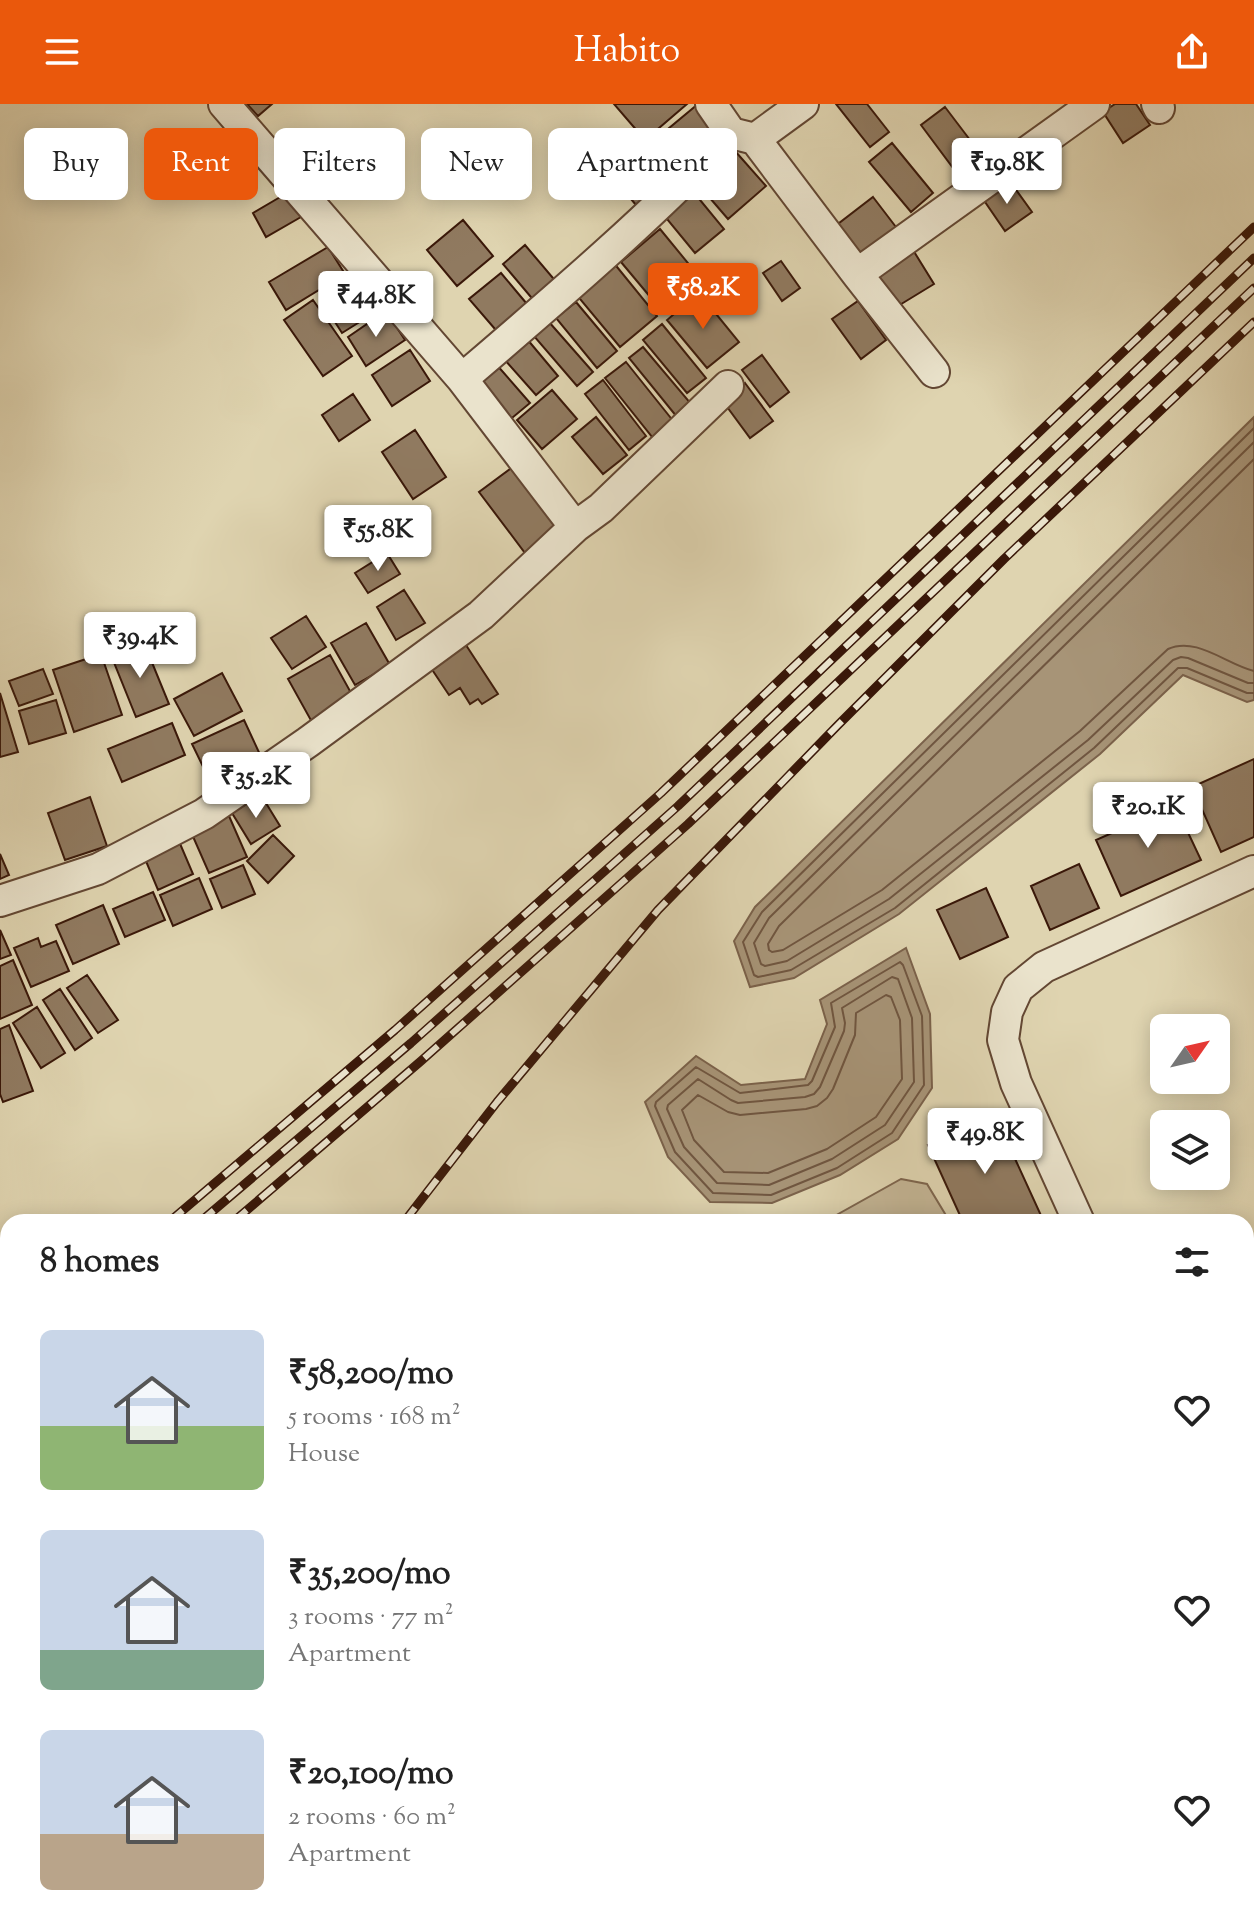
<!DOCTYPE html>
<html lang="en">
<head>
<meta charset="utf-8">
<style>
  body { margin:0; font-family:"Sorts Mill Goudy",serif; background:#f6f6f6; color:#222; height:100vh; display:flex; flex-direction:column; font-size:30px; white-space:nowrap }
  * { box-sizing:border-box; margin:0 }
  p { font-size:26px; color:#767676 }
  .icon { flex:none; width:44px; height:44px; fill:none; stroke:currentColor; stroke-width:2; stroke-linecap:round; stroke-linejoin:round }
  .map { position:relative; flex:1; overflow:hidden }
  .side { position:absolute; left:0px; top:1110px; width:1254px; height:714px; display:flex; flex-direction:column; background:#fff; border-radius:24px 24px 0 0; box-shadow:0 4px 20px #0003 }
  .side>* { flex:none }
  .banner { position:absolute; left:24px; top:24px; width:800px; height:72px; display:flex; gap:16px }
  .needle { width:52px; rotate:56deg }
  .buttons { position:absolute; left:1150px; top:910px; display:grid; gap:16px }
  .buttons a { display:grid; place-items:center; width:80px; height:80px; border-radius:12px; background:#fff; box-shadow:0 4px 20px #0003; font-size:40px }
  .price { position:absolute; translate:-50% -68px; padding:0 18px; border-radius:8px; background:#fff; color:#222; font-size:26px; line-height:52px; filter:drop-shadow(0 2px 4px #0008) }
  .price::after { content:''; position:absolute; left:50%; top:48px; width:24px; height:18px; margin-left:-12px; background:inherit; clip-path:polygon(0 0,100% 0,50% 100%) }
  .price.current { background:#ea580c; color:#fff }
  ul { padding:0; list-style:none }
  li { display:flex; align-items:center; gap:24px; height:200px; padding:0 40px }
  li span { display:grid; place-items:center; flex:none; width:224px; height:160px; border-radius:12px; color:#555 }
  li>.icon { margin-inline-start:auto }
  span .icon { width:96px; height:96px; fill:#fffc; stroke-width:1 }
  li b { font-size:34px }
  h2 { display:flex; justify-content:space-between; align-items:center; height:96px; padding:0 40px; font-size:34px }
  .chip { padding:0 28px; border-radius:12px; background:#fff; box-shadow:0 4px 20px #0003; font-size:28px; line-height:72px }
  .chip.current { background:#ea580c; color:#fff }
  header { display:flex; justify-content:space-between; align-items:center; height:104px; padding:0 40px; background:#ea580c; color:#fff; font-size:36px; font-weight:600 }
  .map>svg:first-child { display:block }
  .green { fill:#c3b494; stroke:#7e664e; stroke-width:2 }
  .water { fill:#a79477; stroke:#7b624b; stroke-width:2 }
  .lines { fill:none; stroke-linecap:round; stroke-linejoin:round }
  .shore { stroke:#705640; stroke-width:2 }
  .building { fill:#907a60; stroke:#3a1809; stroke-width:2 }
  .street-casing { stroke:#634733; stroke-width:34 }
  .street { stroke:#eae3cc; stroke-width:30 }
  .rail-casing { stroke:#3a1809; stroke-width:9 }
  .rail { stroke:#eae3cc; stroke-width:6; stroke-dasharray:18; stroke-linecap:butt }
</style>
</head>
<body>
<header><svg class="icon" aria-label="menu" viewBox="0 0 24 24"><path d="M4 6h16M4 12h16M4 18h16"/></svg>Habito<svg class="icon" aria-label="share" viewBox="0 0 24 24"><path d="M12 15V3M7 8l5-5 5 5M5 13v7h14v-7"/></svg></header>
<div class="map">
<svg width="1254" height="1823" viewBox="0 0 1254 1823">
  <rect width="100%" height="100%" fill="#dfd4b0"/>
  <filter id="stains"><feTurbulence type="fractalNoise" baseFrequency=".0025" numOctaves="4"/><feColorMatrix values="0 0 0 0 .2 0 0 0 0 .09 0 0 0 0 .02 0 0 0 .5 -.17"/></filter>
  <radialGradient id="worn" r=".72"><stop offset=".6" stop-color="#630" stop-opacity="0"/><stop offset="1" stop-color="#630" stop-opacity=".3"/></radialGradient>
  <path class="green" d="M901,1075L927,1080L950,1118H824Z
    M1246,1485L1254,1509V1584L1246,1587Z
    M1254,1805V1823H1213L1228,1816H1246V1808Z"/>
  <path class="water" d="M1254,313V596L1247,598L1183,571L1100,650L899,810L794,874L750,883L734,837L755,803Z
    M906,844L930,910L932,984L898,1035L840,1071L772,1099L710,1098L668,1053L645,998L696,952L741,981L805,975L827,920L820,896Z
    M0,1505L8,1514V1620L0,1631Z
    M478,1816H692L677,1823H481Z"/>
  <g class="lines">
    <path class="shore" d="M1254,324L762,808L743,838L754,871L758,873L791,866L895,804L1094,644L1178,564H1187L1247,589H1254
      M1254,338L769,814L754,839L761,860L765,862L787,857L889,795L1088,636L1173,556L1181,553L1188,554L1248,579H1254
      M1254,355L779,822L768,840L769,846L772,848L783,846L882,786L1080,627L1168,545C1196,532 1226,560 1254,567
      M900,858L903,861L922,912L924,981L892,1029L837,1064L771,1091L713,1089L675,1048L655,1002L656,998L696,963L740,989L808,981L812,977L835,923L831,899Z
      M892,873L898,875L912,914L914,978L885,1021L832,1055L769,1081L717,1079L684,1043L667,1005L668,1001L698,975L731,996L738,999L805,993L814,990L820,983L844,927L845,919L842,904Z
      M886,891L891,893L900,916L902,975L876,1013L827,1045L768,1069L724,1068L694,1036L682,1006L698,991L728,1008L740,1011L806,1005L817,1002L827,994L833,985L855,931L856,909Z"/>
  </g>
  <path class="building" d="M247,0H272L258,12Z
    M614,0H687L645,36Z
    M698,0L724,29L687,60L662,30Z
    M836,0H867L889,28L870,43Z
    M1115,0H1136L1150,21L1123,39L1103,8Z
    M945,3L989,61L965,80L921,21Z
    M892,39L933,89L911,108L869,58Z
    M634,42L664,78L636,101L606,65Z
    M735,47L766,82L728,115L697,79Z
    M1009,76L1032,108L1005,127L983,95Z
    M691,85L724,125L695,149L662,109Z
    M287,89L301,113L266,133L253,109Z
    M873,93L899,127L860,157L834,123Z
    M463,116L493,152L457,182L427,146Z
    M660,125L701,175L662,207L621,158Z
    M525,141L558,180L536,199L503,160Z
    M328,143L345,170L286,206L269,178Z
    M913,146L934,180L898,202L877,169Z
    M781,157L800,184L782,197L763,169Z
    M613,158L657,212L620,243L575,189Z
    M501,169L532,206L501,232L469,195Z
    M360,171L382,204L342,229L321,196Z
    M699,189L739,238L707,264L667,216Z
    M313,196L352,252L323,272L284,216Z
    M858,197L886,236L861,255L832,215Z
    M576,198L617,247L597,264L556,214Z
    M386,207L405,236L366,262L348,233Z
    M549,218L593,268L577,282L533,231Z
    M662,220L706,274L687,289L643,236Z
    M527,235L558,272L536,291L504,255Z
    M643,243L692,301L677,313L629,254Z
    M410,246L430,277L392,302L372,271Z
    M762,251L789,288L770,303L742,266Z
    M626,258L674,318L653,334L605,274Z
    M496,260L530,299L507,318L473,279Z
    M603,276L646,332L629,346L585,290Z
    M745,279L773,317L750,334L722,296Z
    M552,286L577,315L542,345L517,316Z
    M353,290L370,316L339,337L322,311Z
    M596,313L627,351L603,370L572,333Z
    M415,326L446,373L413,395L382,348Z
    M514,362L560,422L525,449L479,388Z
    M387,449L400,470L368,489L355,469Z
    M404,486L425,519L396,536L377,503Z
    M306,512L326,543L292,565L271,534Z
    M366,519L390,561L355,581L331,539Z
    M462,535L498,590L482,600L478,595L470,600L460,584L449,591L427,558Z
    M144,539L169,600L136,613L111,551Z
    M101,550L122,611L74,628L53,566Z
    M330,551L355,596L313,620L288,575Z
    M43,565L53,590L19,602L9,577Z
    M222,569L242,607L194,632L174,595Z
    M0,589L18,648L0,653Z
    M56,596L66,629L29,640L19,607Z
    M244,616L263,657L212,681L192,640Z
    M172,619L185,651L122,678L108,645Z
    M1254,655V733L1221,748L1192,683Z
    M261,691L280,722L251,740L232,709Z
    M90,693L107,742L65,756L48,709Z
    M1175,701L1201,756L1121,792L1096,736Z
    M229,712L247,753L209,769L191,728Z
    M273,731L294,752L268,779L247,757Z
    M178,735L193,770L158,786L143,750Z
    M0,750L9,771L0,775Z
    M1079,760L1099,804L1050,826L1031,782Z
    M243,761L255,790L222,804L210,775Z
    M199,774L212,805L173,822L160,791Z
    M986,784L1008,833L960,855L937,806Z
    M153,788L165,816L125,833L113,805Z
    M103,801L119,840L73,860L56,821Z
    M0,826L11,851L0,855Z
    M38,834L41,843L56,837L69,867L31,883L14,844Z
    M13,856L32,901L0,915V862Z
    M87,871L118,916L98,929L67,884Z
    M60,885L92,934L75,946L43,896Z
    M37,903L65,949L41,964L13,919Z
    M9,921L33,987L3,998L0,990V925Z
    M995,1011L1044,1118H963L928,1041Z
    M8,1783V1809L0,1814V1787Z
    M867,1816H908L911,1823H870Z
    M914,1816H972L976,1823H917Z"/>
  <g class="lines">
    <defs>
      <path id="street" d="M711,0L731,29L755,35L857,170L1094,0
        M1157,0L1159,4
        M755,35L803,0
        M857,170L934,268
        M462,275C554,196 647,117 731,29
        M575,423L601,404L728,282
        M0,797L98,765L204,710L308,638L481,511L575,423L462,275L224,0
        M1079,1118L1016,979L1003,936L1007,908L1018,884L1044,863L1254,767
        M1246,1167L1254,1164
        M1246,1628L1254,1625
        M278,1816L280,1823
        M382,1816L384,1823
        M0,1822V1823"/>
    </defs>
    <use href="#street" class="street-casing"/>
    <use href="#street" class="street"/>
    <defs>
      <path id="rail" d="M169,1118L395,926L661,689L1254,123
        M200,1118L411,939L678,702L1254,154
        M233,1118L421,957L688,720L1254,184
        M404,1118L497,998L658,806L838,621L1004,455L1254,218
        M0,1262L8,1255
        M0,1287L8,1280
        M0,1317L8,1310
        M0,1686L8,1675"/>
    </defs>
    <use href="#rail" class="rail-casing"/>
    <use href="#rail" class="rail"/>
  </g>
  <rect width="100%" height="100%" filter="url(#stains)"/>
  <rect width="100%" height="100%" fill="url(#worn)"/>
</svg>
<div class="buttons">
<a><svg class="needle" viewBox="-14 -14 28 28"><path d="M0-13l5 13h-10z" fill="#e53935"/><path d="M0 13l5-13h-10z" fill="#767676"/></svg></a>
<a><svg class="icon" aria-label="layers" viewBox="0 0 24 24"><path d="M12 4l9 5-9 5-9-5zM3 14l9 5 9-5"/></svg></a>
</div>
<b class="price" style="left:1007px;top:102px">₹19.8K</b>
<b class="price current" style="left:703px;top:227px">₹58.2K</b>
<b class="price" style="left:376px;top:235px">₹44.8K</b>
<b class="price" style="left:378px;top:469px">₹55.8K</b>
<b class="price" style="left:140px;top:576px">₹39.4K</b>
<b class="price" style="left:256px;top:716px">₹35.2K</b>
<b class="price" style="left:1148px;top:746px">₹20.1K</b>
<b class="price" style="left:985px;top:1072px">₹49.8K</b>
<div class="banner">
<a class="chip">Buy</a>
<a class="chip current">Rent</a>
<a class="chip">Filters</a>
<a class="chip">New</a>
<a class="chip">Apartment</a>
</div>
<section class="side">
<h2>8 homes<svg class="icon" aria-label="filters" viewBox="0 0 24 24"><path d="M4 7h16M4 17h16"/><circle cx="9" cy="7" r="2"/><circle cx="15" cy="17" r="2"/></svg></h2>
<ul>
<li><span style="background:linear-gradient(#c9d6e8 60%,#8fb573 0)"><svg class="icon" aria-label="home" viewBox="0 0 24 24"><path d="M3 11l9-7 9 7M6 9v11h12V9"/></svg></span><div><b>₹58,200/mo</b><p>5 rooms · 168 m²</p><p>House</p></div><svg class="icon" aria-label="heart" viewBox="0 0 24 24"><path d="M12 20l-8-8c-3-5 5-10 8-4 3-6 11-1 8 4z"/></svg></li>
<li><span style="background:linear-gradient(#c9d6e8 75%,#7fa58c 0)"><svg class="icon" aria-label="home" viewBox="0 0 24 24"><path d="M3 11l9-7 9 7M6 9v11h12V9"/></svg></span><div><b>₹35,200/mo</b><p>3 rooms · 77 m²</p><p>Apartment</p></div><svg class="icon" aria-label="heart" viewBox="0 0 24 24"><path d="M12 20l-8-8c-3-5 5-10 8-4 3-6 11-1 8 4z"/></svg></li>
<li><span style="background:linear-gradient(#c9d6e8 65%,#b9a48a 0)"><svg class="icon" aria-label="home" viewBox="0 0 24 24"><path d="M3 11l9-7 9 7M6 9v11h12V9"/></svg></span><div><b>₹20,100/mo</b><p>2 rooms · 60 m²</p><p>Apartment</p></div><svg class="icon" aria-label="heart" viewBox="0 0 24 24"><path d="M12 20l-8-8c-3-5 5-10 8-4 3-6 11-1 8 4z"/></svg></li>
</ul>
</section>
</div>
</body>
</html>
